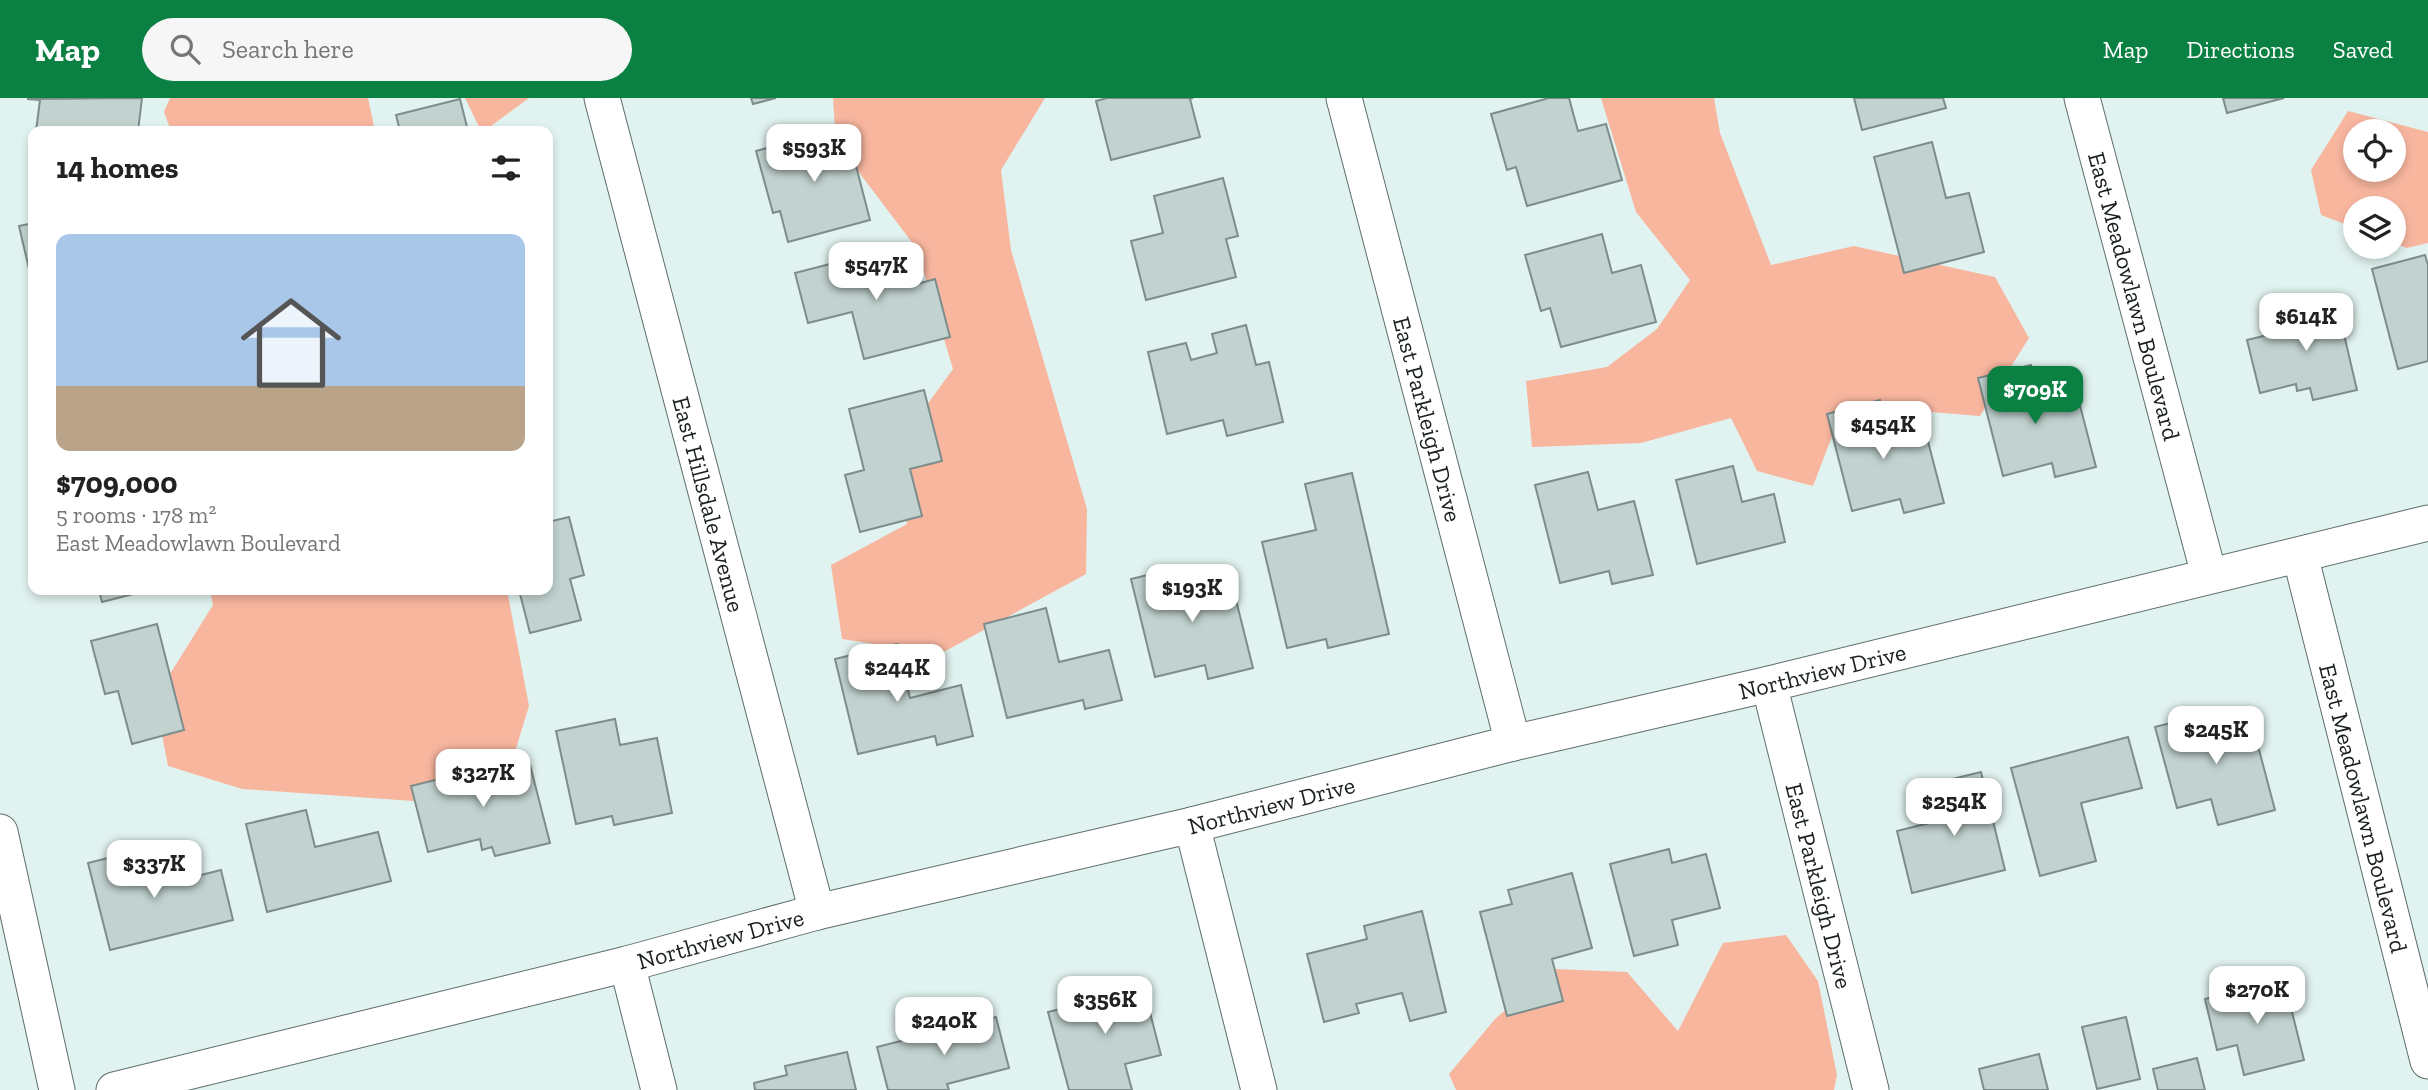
<!DOCTYPE html>
<html lang="en">
<head>
<meta charset="utf-8">
<style>
  body { margin:0; font-family:"Zilla Slab",serif; background:#f6f6f6; color:#222; height:100vh; display:flex; flex-direction:column; font-size:26px; white-space:nowrap }
  * { box-sizing:border-box; margin:0 }
  p { font-size:23px; color:#767676 }
  .icon { flex:none; width:38px; height:38px; fill:none; stroke:currentColor; stroke-width:2; stroke-linecap:round; stroke-linejoin:round }
  .map { position:relative; flex:1; overflow:hidden }
  .side { position:absolute; left:28px; top:28px; width:525px; height:469px; display:flex; flex-direction:column; background:#fff; border-radius:14px; box-shadow:0 4px 10px #0003 }
  .side>* { flex:none }
  .buttons { position:absolute; left:2343px; top:21px; display:grid; gap:14px }
  .buttons a { display:grid; place-items:center; width:63px; height:63px; border-radius:50%; background:#fff; box-shadow:0 4px 10px #0003; font-size:35px }
  .price { position:absolute; translate:-50% -60px; padding:0 16px; border-radius:14px; background:#fff; color:#222; font-size:23px; line-height:46px; filter:drop-shadow(0 2px 4px #0008) }
  .price::after { content:''; position:absolute; left:50%; top:42px; width:21px; height:16px; margin-left:-10px; background:inherit; clip-path:polygon(0 0,100% 0,50% 100%) }
  .price.on { background:#0b8043; color:#fff }
  ul { padding:0; list-style:none }
  li { display:grid; align-content:center; gap:14px; height:371px; padding:0 28px }
  li+li { border-top:2px solid #e0e0e0 }
  li span { display:grid; place-items:center; height:217px; border-radius:14px; color:#555 }
  li>.icon { margin-inline-start:auto }
  span .icon { width:126px; height:126px; fill:#fffc; stroke-width:1 }
  li b { font-size:30px }
  h2 { display:flex; justify-content:space-between; align-items:center; height:84px; padding:0 28px; font-size:30px }
  header { display:flex; align-items:center; gap:42px; box-sizing:border-box; height:98px; padding:0 35px; background:#0b8043; color:#fff }
  header strong { font-size:33px }
  nav { display:flex; gap:38px; margin-inline-start:auto; font-size:24px }
  .search { width:490px; height:63px; background:#f6f6f6; display:flex; align-items:center; gap:18px; box-sizing:border-box; padding:0 24px; border-radius:38px; color:#767676; font-size:26px }
  .map>svg:first-child { display:block }
  .green { fill:#f8b69f; fill-rule:evenodd }
  .building { fill:#c1d2cf; stroke:#7d8d8b; stroke-width:2 }
  .lines { fill:none; stroke-linecap:round; stroke-linejoin:round }
  .street-casing { stroke:#5d6d6a; stroke-width:37 }
  .street { stroke:#fff; stroke-width:35 }
  .labels { text-anchor:middle; dominant-baseline:central; stroke-width:7; stroke-linejoin:round; paint-order:stroke }
  .street-label { font-size:24px; fill:#1a201f; stroke:#fff }
</style>
</head>
<body>
<header>
<strong>Map</strong>
<div class="search"><svg class="icon" aria-label="search" viewBox="0 0 24 24"><circle cx="10" cy="10" r="6"/><path d="M15 15l6 6"/></svg>Search here</div>
<nav><a>Map</a><a>Directions</a><a>Saved</a></nav>
</header>
<div class="map">
<svg width="2428" height="992" viewBox="0 0 2428 992">
  <rect width="100%" height="100%" fill="#e1f3f0"/>
  <path class="green" d="M170,0H368L375,33H171L164,14Z
    M465,0H529L484,33H481Z
    M833,0H1045L1001,72L1011,152L1087,411L1086,476L940,556L842,541L831,467L907,426L889,359L953,271L917,151L836,44Z
    M1601,0H1714L1720,35L1771,167L1854,148L1995,179L2029,240L1980,318L1844,307L1813,388L1757,373L1731,320L1641,345L1532,349L1526,283L1607,269L1657,231L1690,182L1636,114Z
    M2348,13L2428,34V145L2407,150L2394,145V110H2356L2355,130L2321,117L2311,72ZM2356,33H2394V72H2356Z
    M210,492H507L529,608L498,709L242,691L168,668L155,600L213,507Z
    M1786,837L1818,883L1837,977L1834,992H1456L1449,976L1496,920L1555,871L1627,874L1678,933L1723,845Z"/>
  <path class="building" d="M142,0L138,33H36L40,2L27,1Z
    M751,0H776L753,6Z
    M1107,0H1193L1190,1L1200,39L1111,62L1096,3Z
    M1549,0H1569L1578,33L1606,26L1622,82L1527,108L1516,69L1507,72L1491,16Z
    M1854,0H1943L1946,10L1862,32Z
    M2223,0H2284L2227,15Z
    M460,1L468,33H400L396,17Z
    M846,29L870,122L788,144L780,113L773,115L756,53Z
    M1932,44L1946,100L1969,95L1984,154L1904,175L1874,59Z
    M1223,80L1238,138L1226,141L1236,179L1146,202L1131,143L1163,135L1154,98Z
    M33,125V188L19,128Z
    M1602,136L1612,175L1641,167L1656,224L1561,249L1550,210L1541,213L1525,157Z
    M900,148L910,188L935,181L950,239L864,261L852,214L808,225L795,175Z
    M2425,157L2428,167V263L2398,271L2372,171Z
    M2335,198L2357,292L2313,302L2310,290L2297,293L2296,286L2260,295L2247,242L2292,231L2287,209Z
    M1246,227L1256,267L1269,264L1283,324L1227,338L1223,322L1167,336L1148,254L1186,245L1191,262L1217,255L1212,236Z
    M2031,267L2041,305L2077,296L2096,369L2055,379L2052,365L2003,378L1978,280Z
    M924,292L942,363L910,371L922,418L860,434L845,377L864,372L849,311Z
    M1880,302L1889,341L1925,332L1944,405L1904,415L1900,401L1852,413L1827,316Z
    M1733,368L1742,404L1774,396L1785,444L1697,466L1676,382Z
    M1588,374L1598,412L1634,403L1653,477L1612,486L1609,473L1560,485L1535,387Z
    M1352,375L1389,536L1328,550L1326,541L1287,550L1262,444L1316,432L1305,386Z
    M569,419L584,477L570,481L581,522L530,535L519,492H548V424Z
    M1181,469L1184,485L1229,474L1253,570L1208,581L1205,567L1155,579L1131,481Z
    M99,492H149L102,504Z
    M1046,510L1059,564L1109,552L1122,602L1085,611L1083,602L1007,620L984,526Z
    M157,526L184,632L132,646L118,593L105,596L91,543Z
    M897,546L910,600L961,587L973,638L937,647L935,638L858,656L835,561Z
    M2249,614L2275,712L2218,727L2211,701L2177,710L2155,629L2209,615L2211,624Z
    M615,621L620,647L657,640L672,715L614,727L612,718L576,726L556,633Z
    M2128,639L2142,690L2081,705L2096,763L2040,778L2011,670Z
    M528,659L550,745L495,758L492,749L482,752L480,741L428,754L411,688Z
    M1981,674L2005,772L1912,795L1897,733L1945,721L1936,685Z
    M306,712L315,749L378,734L391,783L267,814L246,726Z
    M148,750L157,788L221,772L233,822L110,852L88,765Z
    M1669,751L1672,765L1706,756L1720,810L1672,822L1678,847L1634,858L1610,766Z
    M1572,775L1592,850L1552,861L1563,903L1507,918L1480,814L1512,806L1508,792Z
    M1422,813L1446,914L1410,923L1402,895L1356,906L1359,915L1324,924L1307,856L1367,841L1364,828Z
    M1141,880L1161,957L1125,966L1132,992H1069L1048,914L1072,908L1070,899Z
    M2284,882L2304,962L2244,977L2237,947L2217,952L2205,901Z
    M996,919L1009,970L947,986L949,992H888L877,949Z
    M2126,919L2140,981L2097,991L2082,929Z
    M847,954L856,992H755L754,985L787,977L785,968Z
    M2039,956L2048,992H1984L1979,971Z
    M2197,960L2205,992H2158L2153,971Z"/>
  <g class="lines">
    <defs>
      <g id="street">
        <path id="s1" d="M602,0L817,814"/>
        <path id="s2" d="M1344,0L1513,645"/>
        <path id="s3" d="M2082,0L2209,477"/>
        <path id="s4" d="M2300,457L2428,963"/>
        <path id="s5" d="M1769,586L1871,992"/>
        <path d="M1192,727L1259,992"/>
        <path d="M0,734L57,992"/>
        <path d="M627,866L659,992"/>
        <path id="s6" d="M114,992L627,866L817,814L1192,727L1513,645L1769,586L2428,425"/>
      </g>
    </defs>
    <use href="#street" class="street-casing"/>
    <use href="#street" class="street"/>
  </g>
  <g class="labels">
    <g class="street-label">
      <text stroke="none"><textPath href="#s3" startOffset="205">East Meadowlawn Boulevard</textPath></text>
      <text stroke="none"><textPath href="#s2" startOffset="332">East Parkleigh Drive</textPath></text>
      <text stroke="none"><textPath href="#s1" startOffset="420">East Hillsdale Avenue</textPath></text>
      <text stroke="none"><textPath href="#s6" startOffset="1759">Northview Drive</textPath></text>
      <text stroke="none"><textPath href="#s6" startOffset="1192">Northview Drive</textPath></text>
      <text stroke="none"><textPath href="#s4" startOffset="261">East Meadowlawn Boulevard</textPath></text>
      <text stroke="none"><textPath href="#s5" startOffset="208">East Parkleigh Drive</textPath></text>
      <text stroke="none"><textPath href="#s6" startOffset="625">Northview Drive</textPath></text>
    </g>
  </g>
</svg>
<div class="buttons">
<a><svg class="icon" aria-label="locate" viewBox="0 0 24 24"><circle cx="12" cy="12" r="6"/><path d="M12 2v4M12 18v4M2 12h4M18 12h4"/></svg></a>
<a><svg class="icon" aria-label="layers" viewBox="0 0 24 24"><path d="M12 4l9 5-9 5-9-5zM3 14l9 5 9-5"/></svg></a>
</div>
<b class="price" style="left:814px;top:86px">$593K</b>
<b class="price" style="left:876px;top:204px">$547K</b>
<b class="price" style="left:2306px;top:255px">$614K</b>
<b class="price on" style="left:2035px;top:328px">$709K</b>
<b class="price" style="left:1883px;top:363px">$454K</b>
<b class="price" style="left:1192px;top:526px">$193K</b>
<b class="price" style="left:897px;top:606px">$244K</b>
<b class="price" style="left:2216px;top:668px">$245K</b>
<b class="price" style="left:483px;top:711px">$327K</b>
<b class="price" style="left:1954px;top:740px">$254K</b>
<b class="price" style="left:154px;top:802px">$337K</b>
<b class="price" style="left:2257px;top:928px">$270K</b>
<b class="price" style="left:1105px;top:938px">$356K</b>
<b class="price" style="left:944px;top:959px">$240K</b>
<section class="side">
<h2>14 homes<svg class="icon" aria-label="filters" viewBox="0 0 24 24"><path d="M4 7h16M4 17h16"/><circle cx="9" cy="7" r="2"/><circle cx="15" cy="17" r="2"/></svg></h2>
<ul>
<li><span style="background:linear-gradient(#a9c7e8 70%,#b9a48a 0)"><svg class="icon" aria-label="home" viewBox="0 0 24 24"><path d="M3 11l9-7 9 7M6 9v11h12V9"/></svg></span><div><b>$709,000</b><p>5 rooms · 178 m²</p><p>East Meadowlawn Boulevard</p></div></li>
</ul>
</section>
</div>
</body>
</html>
